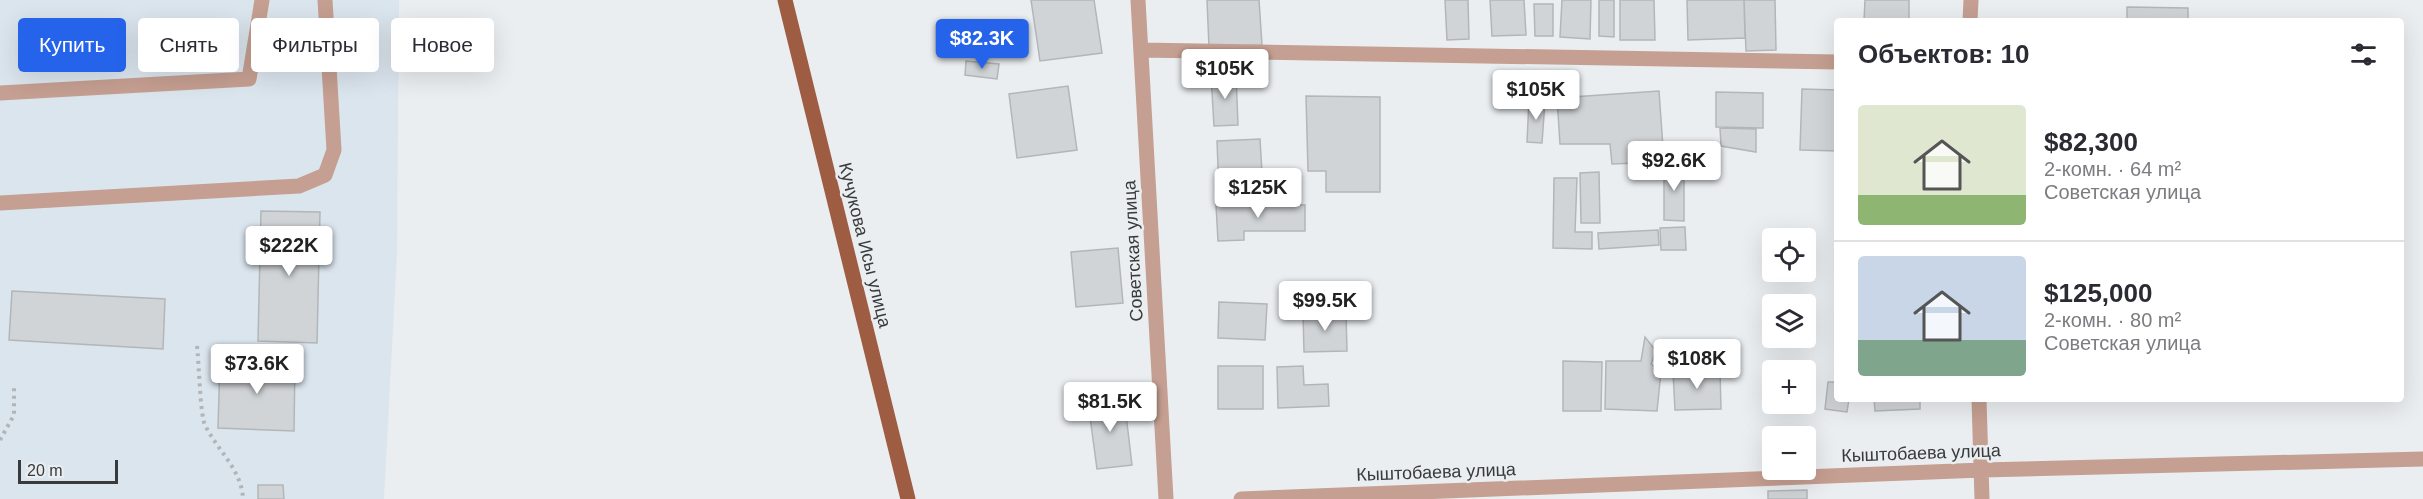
<!DOCTYPE html>
<html lang="ru">
<head>
<meta charset="utf-8">
<style>
  body { margin:0; font-family:Arial,sans-serif; background:#f7f7f7; color:#2b2b33; height:100vh; display:flex; flex-direction:column; font-size:22px; white-space:nowrap }
  * { box-sizing:border-box; margin:0 }
  p { font-size:20px; color:#7c7c81 }
  .icon { flex:none; width:33px; height:33px; fill:none; stroke:currentColor; stroke-width:2; stroke-linecap:round; stroke-linejoin:round }
  .map { position:relative; flex:1; overflow:hidden }
  .side { position:absolute; left:1834px; top:18px; width:570px; height:384px; display:flex; flex-direction:column; background:#fff; border-radius:6px; box-shadow:0 6px 24px #0002 }
  .side>* { flex:none }
  .top-card { position:absolute; left:18px; top:18px; width:570px; height:54px; display:flex; gap:12px }
  .fabs { position:absolute; left:1762px; top:228px; display:grid; gap:12px }
  .fabs a { display:grid; place-items:center; width:54px; height:54px; border-radius:6px; background:#fff; box-shadow:0 6px 24px #0002; font-size:30px }
  .scale { position:absolute; left:18px; bottom:15px; width:100px; box-sizing:border-box; padding-left:6px; border:3px solid #383a3b; border-top:0; font-size:16px; line-height:21px; white-space:nowrap; color:#383a3b; -webkit-text-stroke:4px #eaeef1; paint-order:stroke }
  .price { position:absolute; translate:-50% -51px; padding:0 14px; border-radius:6px; background:#fff; color:#222; font-size:20px; line-height:39px; filter:drop-shadow(0 2px 3px #0008) }
  .price::after { content:''; position:absolute; left:50%; top:36px; width:18px; height:14px; margin-left:-9px; background:inherit; clip-path:polygon(0 0,100% 0,50% 100%) }
  .price.current { background:#2563eb; color:#fff }
  ul { padding:0; list-style:none }
  li { display:flex; align-items:center; gap:18px; height:150px; padding:0 24px }
  li+li { border-top:2px solid #e1e1e2 }
  li span { display:grid; place-items:center; flex:none; width:168px; height:120px; border-radius:6px; color:#555 }
  li>.icon { margin-inline-start:auto }
  span .icon { width:72px; height:72px; fill:#fffc; stroke-width:1 }
  li b { font-size:26px }
  h2 { display:flex; justify-content:space-between; align-items:center; height:72px; padding:0 24px; font-size:26px }
  .chip { padding:0 21px; border-radius:6px; background:#fff; box-shadow:0 6px 24px #0002; font-size:21px; line-height:54px }
  .chip.current { background:#2563eb; color:#fff }
  .map>svg:first-child { display:block }
  .built { fill:#dbe5ee }
  .building { fill:#d1d4d7; stroke:#b3b6b9; stroke-width:1.5 }
  .lines { fill:none; stroke-linecap:round; stroke-linejoin:round }
  .path { stroke:#b1b5b7; stroke-width:4; stroke-dasharray:3 4.5; stroke-linecap:butt }
  .service { stroke:#c59f91; stroke-width:15 }
  .minor { stroke:#c59f91; stroke-width:15 }
  .primary { stroke:#9e5c42; stroke-width:15 }
  .labels { text-anchor:middle; dominant-baseline:central; stroke-width:5; stroke-linejoin:round; paint-order:stroke }
  .street-label { font-size:18px; fill:#383a3b; stroke:#eaeef1 }
</style>
</head>
<body>
<div class="map">
<svg width="2423" height="499" viewBox="0 0 2423 499">
  <rect width="100%" height="100%" fill="#eaeef1"/>
  <path class="built" d="M0,0H399L397,252L384,499H0Z"/>
  <path class="building" d="M1031,0H1094L1102,53L1040,61Z
    M1207,0H1259L1262,45L1209,47Z
    M1445,0H1468L1469,39L1447,40Z
    M1490,0H1524L1526,35L1492,36Z
    M1562,0H1591L1590,39L1560,37Z
    M1599,0H1614V37L1599,36Z
    M1620,0H1654L1655,40H1620Z
    M1687,0H1744L1745,38L1688,40Z
    M1744,0H1775L1776,50L1746,51Z
    M1865,0H1909V21H1864Z
    M1534,4H1553V36H1535Z
    M2127,7L2188,8V21H2127Z
    M966,61L999,64L997,79L965,75Z
    M1236,74L1238,125L1214,126L1211,75Z
    M1068,86L1077,150L1017,158L1009,94Z
    M1802,89L1838,90V151L1800,150Z
    M1659,91L1664,162L1612,164L1610,144H1560L1557,98Z
    M1716,92L1763,93V128L1716,127Z
    M1306,96L1380,97V192H1326V171H1308Z
    M1529,100L1545,101L1542,143L1527,142Z
    M1720,128L1756,129V152L1721,146Z
    M1260,139L1263,190L1219,192L1217,141Z
    M1664,162L1684,164V221L1664,220Z
    M1599,172L1600,223H1581L1580,173Z
    M1554,178H1577L1575,232H1592V249L1553,248Z
    M1243,204L1305,205V231H1244V240L1218,241L1216,205Z
    M261,211L320,212L317,343L258,341Z
    M1685,227L1686,250H1661L1660,228Z
    M1658,230L1659,245L1599,249L1598,233Z
    M1118,248L1123,303L1076,307L1071,252Z
    M12,291L165,299L163,349L9,340Z
    M1219,302L1267,304L1265,340L1218,338Z
    M1346,313L1347,351L1304,352L1303,314Z
    M1645,337L1656,351L1651,364L1661,372L1657,411L1605,409L1606,361H1641Z
    M220,359L295,361L294,431L218,428Z
    M1563,361L1602,362L1601,411H1563Z
    M1218,366H1263V409H1218Z
    M1303,366L1304,385L1328,384L1329,406L1278,408L1277,367Z
    M1720,371L1721,409L1675,410L1673,372Z
    M1828,382H1838V399H1849L1847,412L1825,409Z
    M1124,398L1132,465L1097,469L1088,402Z
    M1874,399H1920V409L1875,411Z
    M258,485H283L284,499H258Z
    M1807,490V499H1768V491Z"/>
  <g class="lines">
    <path class="path" d="M197,346C199,361 200,415 205,425C217,450 242,470 243,499
      M0,440L14,415V386"/>
    <path class="service" d="M0,93L249,79L262,0
      M0,203L299,186L325,175L334,150L325,0"/>
    <path class="minor" d="M1138,0L1166,499
      M1970,21L1971,0
      M1141,50L1838,62
      M1979,399L1982,499
      M1241,499L1982,470L2423,459"/>
    <path class="primary" d="M785,0L908,499"/>
  </g>
  <g class="labels">
    <g class="street-label">
      <text transform="translate(865 245) rotate(76)">Кучукова Исы улица</text>
      <text transform="translate(1133 251) rotate(-93)">Советская улица</text>
      <text transform="translate(1921 453) rotate(-2)">Кыштобаева улица</text>
      <text transform="translate(1436 472) rotate(-2)">Кыштобаева улица</text>
    </g>
  </g>
</svg>
<div class="fabs">
<a><svg class="icon" aria-label="locate" viewBox="0 0 24 24"><circle cx="12" cy="12" r="6"/><path d="M12 2v4M12 18v4M2 12h4M18 12h4"/></svg></a>
<a><svg class="icon" aria-label="layers" viewBox="0 0 24 24"><path d="M12 4l9 5-9 5-9-5zM3 14l9 5 9-5"/></svg></a>
<a>+</a>
<a>−</a>
</div>
<div class="scale">20 m</div>
<b class="price current" style="left:982px;top:70px">$82.3K</b>
<b class="price" style="left:1225px;top:100px">$105K</b>
<b class="price" style="left:1536px;top:121px">$105K</b>
<b class="price" style="left:1674px;top:192px">$92.6K</b>
<b class="price" style="left:1258px;top:219px">$125K</b>
<b class="price" style="left:289px;top:277px">$222K</b>
<b class="price" style="left:1325px;top:332px">$99.5K</b>
<b class="price" style="left:1697px;top:390px">$108K</b>
<b class="price" style="left:257px;top:395px">$73.6K</b>
<b class="price" style="left:1110px;top:433px">$81.5K</b>
<div class="top-card">
<a class="chip current">Купить</a>
<a class="chip">Снять</a>
<a class="chip">Фильтры</a>
<a class="chip">Новое</a>
</div>
<section class="side">
<h2>Объектов: 10<svg class="icon" aria-label="filters" viewBox="0 0 24 24"><path d="M4 7h16M4 17h16"/><circle cx="9" cy="7" r="2"/><circle cx="15" cy="17" r="2"/></svg></h2>
<ul>
<li><span style="background:linear-gradient(#dfe7d0 75%,#8fb573 0)"><svg class="icon" aria-label="home" viewBox="0 0 24 24"><path d="M3 11l9-7 9 7M6 9v11h12V9"/></svg></span><div><b>$82,300</b><p>2-комн. · 64 m²</p><p>Советская улица</p></div></li>
<li><span style="background:linear-gradient(#c9d6e8 70%,#7fa58c 0)"><svg class="icon" aria-label="home" viewBox="0 0 24 24"><path d="M3 11l9-7 9 7M6 9v11h12V9"/></svg></span><div><b>$125,000</b><p>2-комн. · 80 m²</p><p>Советская улица</p></div></li>
</ul>
</section>
</div>
</body>
</html>
